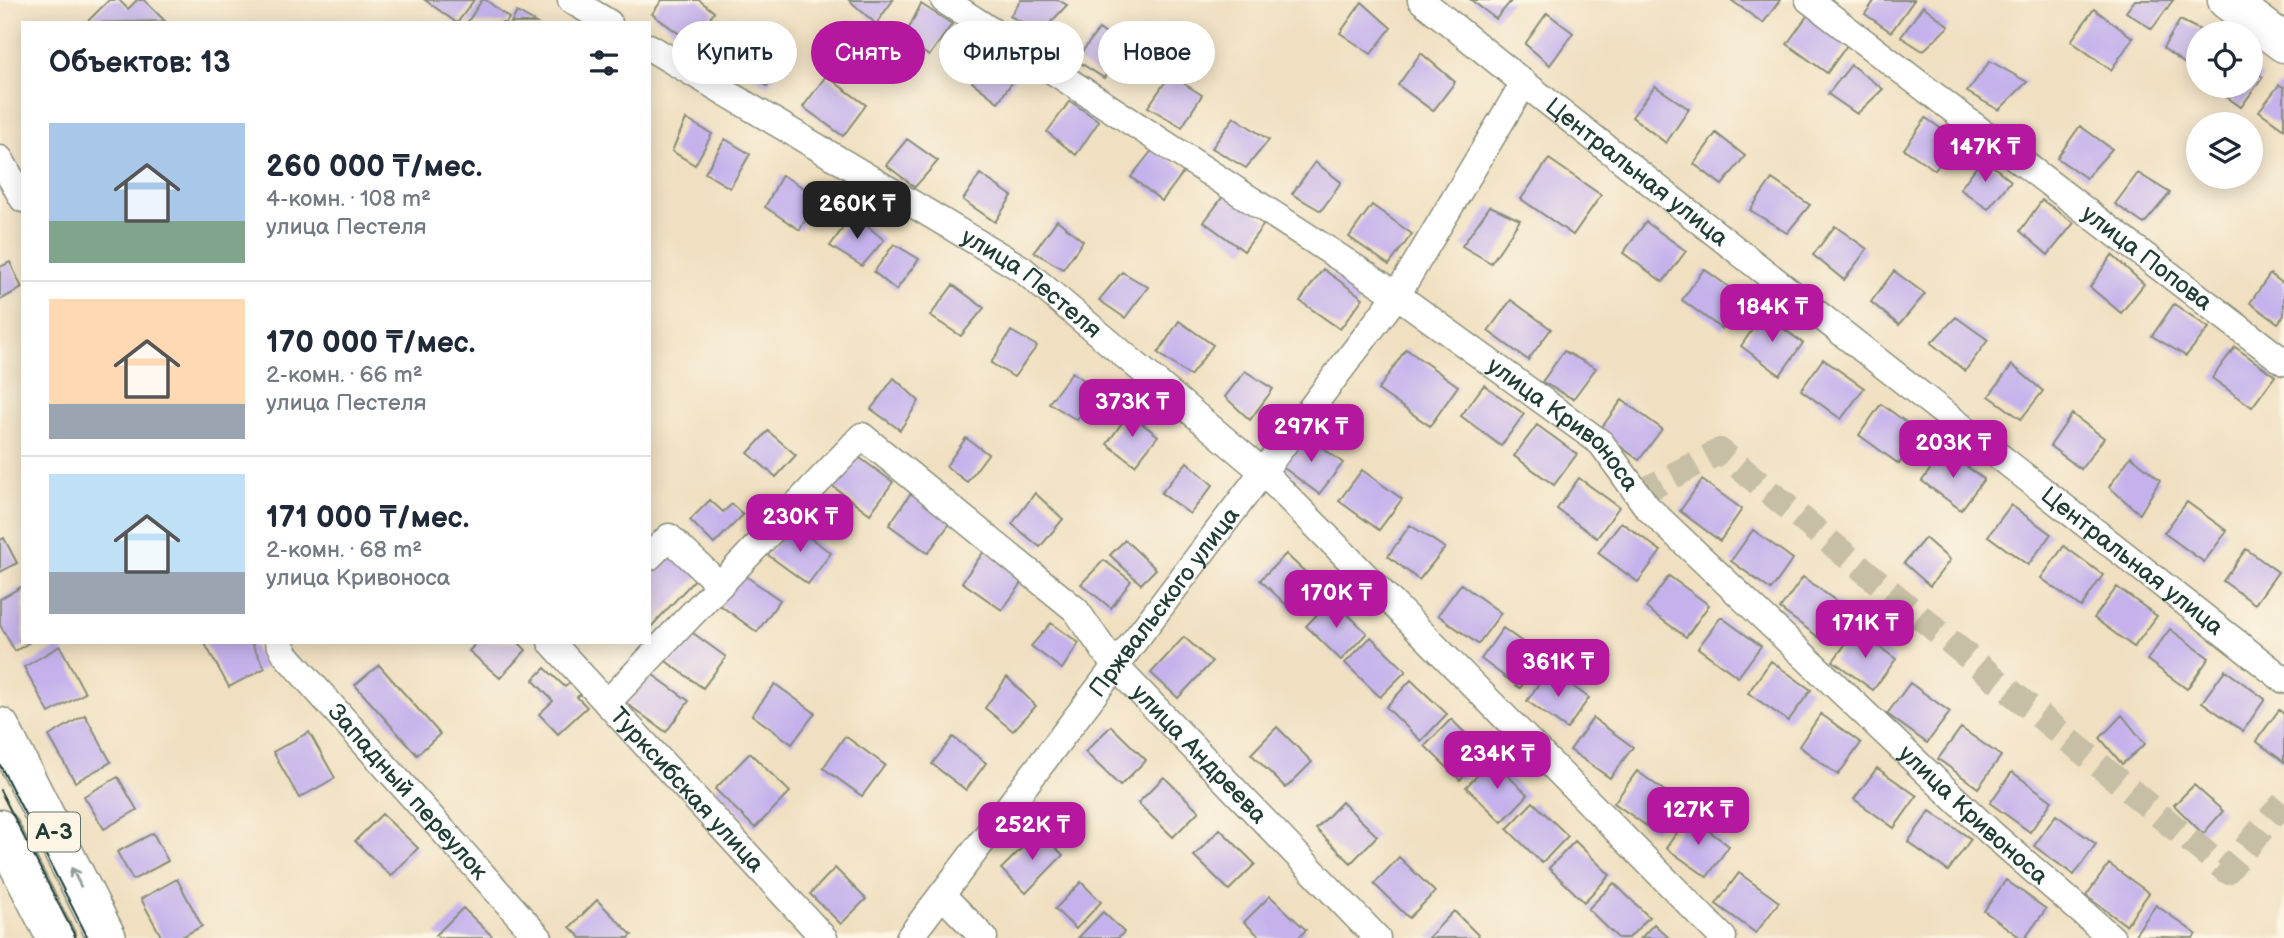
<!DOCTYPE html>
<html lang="ru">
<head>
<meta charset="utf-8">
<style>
  body { margin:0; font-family:"Balsamiq Sans",sans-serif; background:#f6f6f7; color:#1f2937; height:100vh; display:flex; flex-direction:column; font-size:26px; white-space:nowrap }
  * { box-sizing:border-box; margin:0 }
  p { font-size:23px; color:#747a83 }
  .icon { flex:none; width:38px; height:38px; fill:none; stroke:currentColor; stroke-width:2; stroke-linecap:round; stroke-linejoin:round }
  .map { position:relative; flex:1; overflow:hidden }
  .panel { position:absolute; left:21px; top:21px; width:630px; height:623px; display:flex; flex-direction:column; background:#fff; border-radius:0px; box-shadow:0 4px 18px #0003 }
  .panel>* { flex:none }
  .banner { position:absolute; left:672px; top:21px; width:665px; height:63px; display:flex; gap:14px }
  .controls { position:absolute; left:2186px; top:21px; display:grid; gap:14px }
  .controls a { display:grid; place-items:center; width:77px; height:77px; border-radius:50%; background:#fff; box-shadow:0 4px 18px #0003; font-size:35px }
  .price { position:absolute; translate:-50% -60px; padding:0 16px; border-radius:14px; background:#b5179e; color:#fff; font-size:23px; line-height:46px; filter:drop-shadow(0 2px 4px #0008) }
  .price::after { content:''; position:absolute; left:50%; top:42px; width:21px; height:16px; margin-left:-10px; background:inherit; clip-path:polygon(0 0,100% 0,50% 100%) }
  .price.active { background:#222; color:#fff }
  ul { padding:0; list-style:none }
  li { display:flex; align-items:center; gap:21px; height:175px; padding:0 28px }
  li+li { border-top:2px solid #e0e1e3 }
  li span { display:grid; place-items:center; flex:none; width:196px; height:140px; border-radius:0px; color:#555 }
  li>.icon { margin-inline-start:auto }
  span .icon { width:84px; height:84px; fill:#fffc; stroke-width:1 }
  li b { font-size:30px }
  h2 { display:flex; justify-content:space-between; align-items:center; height:84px; padding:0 28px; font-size:30px }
  .chip { padding:0 24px; border-radius:32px; background:#fff; box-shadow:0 4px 18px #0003; font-size:24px; line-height:63px }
  .chip.active { background:#b5179e; color:#fff }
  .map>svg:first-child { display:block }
  .building { fill:#c5b2ec }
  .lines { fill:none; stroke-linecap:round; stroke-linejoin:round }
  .minor-tunnel { stroke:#c6bfa5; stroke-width:26; stroke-dasharray:26 13; stroke-linecap:butt }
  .minor-casing { stroke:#888e7a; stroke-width:29 }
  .primary-casing { stroke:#888e7a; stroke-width:41 }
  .trunk-casing { stroke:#888e7a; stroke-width:41 }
  .minor { stroke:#fff; stroke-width:26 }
  .primary { stroke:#fff; stroke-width:38 }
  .trunk { stroke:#fff; stroke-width:38 }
  .tram { stroke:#1f3d34; stroke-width:2 }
  .oneway { stroke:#8f9e9a }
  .labels { text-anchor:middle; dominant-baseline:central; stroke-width:5; stroke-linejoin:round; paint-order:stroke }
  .shield { fill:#fcf5e5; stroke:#617469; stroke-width:2 }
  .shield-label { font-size:23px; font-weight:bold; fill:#1f3d34 }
  .street-label { font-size:24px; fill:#1f3d34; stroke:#fcf5e5 }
</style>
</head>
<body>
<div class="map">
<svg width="2284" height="938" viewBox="0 0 2284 938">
  <rect width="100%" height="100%" fill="#fcf5e5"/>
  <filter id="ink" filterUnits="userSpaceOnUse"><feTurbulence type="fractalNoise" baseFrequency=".0143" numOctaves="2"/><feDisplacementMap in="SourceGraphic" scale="14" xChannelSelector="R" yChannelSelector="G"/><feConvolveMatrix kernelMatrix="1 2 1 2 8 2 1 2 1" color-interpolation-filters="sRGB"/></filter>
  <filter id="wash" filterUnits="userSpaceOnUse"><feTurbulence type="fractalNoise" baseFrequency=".00686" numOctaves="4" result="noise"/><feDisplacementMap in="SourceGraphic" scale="28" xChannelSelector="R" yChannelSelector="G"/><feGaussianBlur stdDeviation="1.57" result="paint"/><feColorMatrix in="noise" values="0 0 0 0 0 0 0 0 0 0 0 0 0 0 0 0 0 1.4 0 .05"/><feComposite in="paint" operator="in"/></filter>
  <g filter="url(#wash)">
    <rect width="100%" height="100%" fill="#f0e0c1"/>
    <g id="blocks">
      <path class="building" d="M109,0H119L128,9L137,0H144L165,21L86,23Z
        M425,0H474L457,23Z
        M482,0H486L509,18L506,23H467Z
        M662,0H699L714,12L692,43L652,14Z
        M849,0H893L876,24Z
        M1021,0H1058L1067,5L1041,33L1010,16Z
        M1471,0H1512L1496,19Z
        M1731,0H1780L1763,23Z
        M1875,0H1914L1891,32L1865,14Z
        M2135,0H2173L2152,29L2126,12Z
        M1362,2L1391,28L1371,54L1340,33Z
        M921,4L952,24L929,56L904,38Z
        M1923,6L1949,26L1923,51L1901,37Z
        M2094,9L2133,38L2111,70L2071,41Z
        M517,12L536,23H511Z
        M1810,12L1850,41L1827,73L1787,44Z
        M1547,13L1573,33L1550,65L1525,44Z
        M2180,20L2206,33H2198V60L2192,69L2163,48Z
        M750,26L790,55L767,86L727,57Z
        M1099,29L1124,47L1104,78L1076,60Z
        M995,51L1018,74L998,102L972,82Z
        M1421,53L1455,82L1433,111L1398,85Z
        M1990,61L2027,82L1999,110L1967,92Z
        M1851,65L1883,89L1857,114L1828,94Z
        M2250,68L2263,77L2241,107L2211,86H2250Z
        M1170,75L1202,95L1182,127L1148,107Z
        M826,76L866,105L843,136L803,107Z
        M2279,85L2284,87V129L2259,111Z
        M1655,86L1689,109L1666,143L1632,117Z
        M1070,101L1099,121L1076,155L1047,132Z
        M1234,117L1269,140L1246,168L1212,148Z
        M1926,118L1958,141L1935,170L1904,149Z
        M686,119L712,134L695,165L672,151Z
        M2080,126L2112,149L2086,178L2057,158Z
        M1716,133L1745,156L1722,185L1694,164Z
        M725,139L750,154L730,188L705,173Z
        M907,139L938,161L915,187L886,165Z
        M1153,149L1185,170L1162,201L1131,177Z
        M1983,158L2011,181L1988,209L1960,189Z
        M1549,159L1601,195L1573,235L1521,199Z
        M1315,162L1341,182L1321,211L1292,194Z
        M2138,173L2170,193L2144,224L2115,204Z
        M980,174L1012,196L995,222L963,200Z
        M782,175L817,196L800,230L765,207Z
        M1772,179L1810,205L1787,233L1750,210Z
        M1227,191L1267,220L1244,251L1204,222Z
        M2042,200L2074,223L2048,255L2020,231Z
        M1372,205L1412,234L1389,265L1349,237Z
        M1490,206L1520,220L1491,263L1462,246Z
        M853,214L884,240L862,266L830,246Z
        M1057,220L1083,241L1063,269L1034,252Z
        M1646,222L1686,251L1663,282L1623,253Z
        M1835,226L1867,249L1844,280L1813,255Z
        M894,244L919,259L896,290L874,272Z
        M2112,255L2144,284L2121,313L2090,287Z
        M10,262L22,288L0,300V267Z
        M1323,269L1363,298L1340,329L1300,301Z
        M1704,269L1744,298L1722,329L1682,300Z
        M1894,271L1925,294L1899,325L1871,302Z
        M1122,272L1148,287L1125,318L1099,300Z
        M2270,274L2284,284V315L2278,323L2250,303Z
        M953,285L984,308L961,336L930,316Z
        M1511,300L1551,329L1528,360L1488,331Z
        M2174,304L2209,328L2186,356L2152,336Z
        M1763,314L1803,343L1780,375L1741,346Z
        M1956,317L1988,340L1965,371L1931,343Z
        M1179,321L1213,345L1190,376L1158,353Z
        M1011,331L1037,346L1014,377L991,363Z
        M2235,347L2275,376L2252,407L2212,378Z
        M1406,349L1458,386L1430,426L1378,390Z
        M1564,351L1596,368L1573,399L1542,382Z
        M1823,359L1864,388L1841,419L1801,390Z
        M2012,365L2043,391L2021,419L1989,396Z
        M1245,371L1273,389L1250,420L1225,397Z
        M1072,372L1097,389L1077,420L1049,403Z
        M894,378L919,401L900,430L871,409Z
        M1484,385L1524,414L1501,446L1461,416Z
        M1622,400L1662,429L1639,460L1599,431Z
        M1881,404L1921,433L1899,464L1859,435Z
        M1129,413L1158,436L1135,465L1107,444Z
        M2072,414L2104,438L2081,469L2050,446Z
        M1537,425L1577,454L1554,485L1514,456Z
        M768,431L796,455L776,477L748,453Z
        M1302,433L1343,463L1319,494L1280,465Z
        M966,438L988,454L967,482L946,466Z
        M1944,450L1984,479L1961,510L1922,481Z
        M853,453L893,482L870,514L831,485Z
        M2131,456L2160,480L2140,514L2109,487Z
        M1187,462L1213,485L1190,514L1161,493Z
        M1362,470L1402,499L1379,530L1339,501Z
        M1579,478L1619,507L1597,538L1557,509Z
        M1702,480L1742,509L1720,541L1680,511Z
        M911,493L951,522L928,553L889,525Z
        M1035,493L1063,519L1040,547L1012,524Z
        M710,500L723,512L732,504L743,515L714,544L690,520Z
        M2187,502L2227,531L2204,562L2164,533Z
        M2011,505L2051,534L2028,565L1988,536Z
        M1621,522L1661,551L1638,582L1598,553Z
        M791,524L831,553L808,584L768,555Z
        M1410,525L1445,548L1419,580L1388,556Z
        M1753,530L1793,559L1771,590L1731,561Z
        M4,538L17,563L0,572V540Z
        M1925,538L1950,560L1930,586L1904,563Z
        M1125,540L1156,569L1141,584L1110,555Z
        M668,546L699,575L649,629V566Z
        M2064,546L2103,575L2081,607L2041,578Z
        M2246,549L2278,572L2255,604L2223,581Z
        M985,550L1025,579L1002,610L962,582Z
        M1286,554L1322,588L1296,614L1260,580Z
        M1104,560L1131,581L1111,608L1081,584Z
        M740,572L780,600L757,632L717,603Z
        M1669,576L1709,605L1686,637L1646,608Z
        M1803,577L1843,606L1820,638L1780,609Z
        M1461,584L1501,613L1478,644L1438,615Z
        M23,586V642H30L15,651L0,625V599Z
        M2117,587L2157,616L2134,647L2094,618Z
        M1332,599L1367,633L1341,660L1306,626Z
        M1721,617L1761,646L1738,677L1698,648Z
        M1051,623L1079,643L1062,669L1031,646Z
        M686,628L726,657L703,688L663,659Z
        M1503,628L1543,657L1520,688L1481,659Z
        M2170,629L2209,658L2187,689L2147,660Z
        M1856,630L1896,659L1873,690L1833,661Z
        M1184,637L1212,662L1178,698L1151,673Z
        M1371,637L1406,671L1380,697L1345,663Z
        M204,642H251L265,668L229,687Z
        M477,642H518L526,650L500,678L469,651Z
        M60,646L85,693L49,713L24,667Z
        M1771,661L1811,690L1788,721L1748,693Z
        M379,665L440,734L417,755L355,685Z
        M545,668L565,687L571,682L582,693L577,697L587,707L558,734L539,714L553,701L533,680Z
        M1549,669L1589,698L1567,729L1527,701Z
        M2225,670L2265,699L2243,731L2202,702Z
        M649,672L689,701L666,732L626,703Z
        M1007,677L1036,706L1013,731L985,708Z
        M1411,680L1447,714L1421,741L1386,707Z
        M1910,683L1950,712L1927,743L1887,714Z
        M775,684L815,713L792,744L752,715Z
        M2279,710L2284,714V762L2256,741Z
        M1821,714L1861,743L1838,775L1799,746Z
        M85,715L111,762L75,782L49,736Z
        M2122,715L2145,744L2122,764L2100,738Z
        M1593,718L1633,747L1610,778L1570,750Z
        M1451,719L1486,754L1460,780L1425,746Z
        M1111,726L1146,760L1120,786L1085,752Z
        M1277,727L1312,762L1286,788L1251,754Z
        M1961,728L2001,756L1978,788L1938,759Z
        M309,732L335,778L299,798L273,752Z
        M845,736L885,765L862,796L823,768Z
        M953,737L986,763L966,790L932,764Z
        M750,753L790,792L755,828L715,789Z
        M1492,761L1528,795L1502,822L1466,787Z
        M1877,768L1917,796L1894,828L1854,799Z
        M1637,771L1677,800L1654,831L1614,803Z
        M2012,772L2052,801L2030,832L1990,803Z
        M118,777L137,810L104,829L84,796Z
        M1164,777L1199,811L1173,837L1138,803Z
        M2194,785L2223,811L2203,834L2174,805Z
        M1342,802L1377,836L1351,863L1316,829Z
        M1533,802L1568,836L1542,863L1507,829Z
        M1930,811L1971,839L1948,871L1908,842Z
        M382,814L418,848L391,876L355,841Z
        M2056,815L2096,844L2074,875L2034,846Z
        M1689,816L1729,846L1707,877L1666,848Z
        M1220,829L1255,864L1229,890L1194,856Z
        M1039,831L1063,855L1026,893L1001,869Z
        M153,833L168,861L133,880L117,852Z
        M1575,841L1610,875L1584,902L1549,868Z
        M1399,857L1435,892L1409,918L1374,884Z
        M2109,864L2149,893L2126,925L2086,896Z
        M835,868L866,899L841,924L810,894Z
        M1739,873L1779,902L1756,933L1716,904Z
        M177,879L202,926L180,938H162L141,899Z
        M2006,880L2046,909L2025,938H2021L1984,911Z
        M1081,882L1101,902L1076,929L1055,909Z
        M1614,883L1649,917L1629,938H1618L1588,909Z
        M1270,896L1306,930L1298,938H1261L1244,922Z
        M597,900L632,935L629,938H581L570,927Z
        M2156,905L2196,934L2193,938L2134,936Z
        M463,908L494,938H440L436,935Z
        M1454,911L1481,938H1428Z
        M1103,912L1124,932L1118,938H1078Z
        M1654,924L1669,938H1641Z"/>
    </g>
  </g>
  <g filter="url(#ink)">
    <use href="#blocks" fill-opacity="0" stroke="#888e7a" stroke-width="2"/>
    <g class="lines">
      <path class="minor-tunnel" d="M1638,494L1720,451L2227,871L2284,802"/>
      <defs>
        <g id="minor">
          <path d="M571,0L609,23"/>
          <path id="s1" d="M944,0L1397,295L1601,443L1647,507L1990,832L2112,938"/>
          <path id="s2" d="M1421,0L1524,83L2284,680"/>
          <path id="s3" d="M1809,0L2284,362"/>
          <path id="s4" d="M649,47L1022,269L1262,471L1723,938"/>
          <path d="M0,159L23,199"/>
          <path d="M649,557L669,537L720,585"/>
          <path id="s5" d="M279,642L286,655L539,938"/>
          <path id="s6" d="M551,642L824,938"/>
          <path id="s7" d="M607,703L862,436L1076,610L1115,666L1377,938"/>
          <path d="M942,895L984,938"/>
          <path id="s8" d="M909,938L1397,295L1524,83"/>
        </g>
        <path id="primary" d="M2227,0L2284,43"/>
        <path id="trunk" d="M0,727L107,938
          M0,829L56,938"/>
      </defs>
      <use href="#minor" class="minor-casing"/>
      <use href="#primary" class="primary-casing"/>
      <use href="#trunk" class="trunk-casing"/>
      <use href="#minor" class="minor"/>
      <use href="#primary" class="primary"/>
      <use href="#trunk" class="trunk"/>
      <path class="tram" d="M0,765L88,938
        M0,790L76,938"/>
    </g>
    <defs><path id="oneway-shaft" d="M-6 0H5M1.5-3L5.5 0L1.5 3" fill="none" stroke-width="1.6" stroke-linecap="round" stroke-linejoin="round" transform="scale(1.75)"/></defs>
    <use class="oneway" href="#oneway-shaft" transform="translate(76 877) rotate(-117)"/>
  </g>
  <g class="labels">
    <rect class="shield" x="28" y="812.5" width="52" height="39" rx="5"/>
    <g class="shield-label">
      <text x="54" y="832">А-3</text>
    </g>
    <g class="street-label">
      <text stroke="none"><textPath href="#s2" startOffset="276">Центральная улица</textPath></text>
      <text stroke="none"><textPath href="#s3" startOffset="425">улица Попова</textPath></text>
      <text stroke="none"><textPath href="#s4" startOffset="450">улица Пестеля</textPath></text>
      <text stroke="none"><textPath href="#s1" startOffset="752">улица Кривоноса</textPath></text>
      <text stroke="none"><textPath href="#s2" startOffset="906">Центральная улица</textPath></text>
      <text stroke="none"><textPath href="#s8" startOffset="422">Пржвальского улица</textPath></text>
      <text stroke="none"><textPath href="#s7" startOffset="835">улица Андреева</textPath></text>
      <text stroke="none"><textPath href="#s6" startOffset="201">Турксибская улица</textPath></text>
      <text stroke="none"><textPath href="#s5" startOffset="198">Западный переулок</textPath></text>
      <text stroke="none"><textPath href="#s1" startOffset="1320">улица Кривоноса</textPath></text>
    </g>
  </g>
</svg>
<div class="controls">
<a><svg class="icon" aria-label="locate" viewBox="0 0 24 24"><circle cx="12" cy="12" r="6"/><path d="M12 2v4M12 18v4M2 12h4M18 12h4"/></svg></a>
<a><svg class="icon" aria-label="layers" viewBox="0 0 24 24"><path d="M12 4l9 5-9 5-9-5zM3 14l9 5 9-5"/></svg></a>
</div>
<b class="price" style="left:1985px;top:184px">147K ₸</b>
<b class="price active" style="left:857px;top:241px">260K ₸</b>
<b class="price" style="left:1772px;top:344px">184K ₸</b>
<b class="price" style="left:1132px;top:439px">373K ₸</b>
<b class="price" style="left:1311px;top:464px">297K ₸</b>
<b class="price" style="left:1953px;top:480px">203K ₸</b>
<b class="price" style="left:800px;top:554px">230K ₸</b>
<b class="price" style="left:1336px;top:630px">170K ₸</b>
<b class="price" style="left:1865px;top:660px">171K ₸</b>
<b class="price" style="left:1558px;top:699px">361K ₸</b>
<b class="price" style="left:1497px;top:791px">234K ₸</b>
<b class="price" style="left:1698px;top:847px">127K ₸</b>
<b class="price" style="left:1032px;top:862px">252K ₸</b>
<div class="banner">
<a class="chip">Купить</a>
<a class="chip active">Снять</a>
<a class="chip">Фильтры</a>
<a class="chip">Новое</a>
</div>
<section class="panel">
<h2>Объектов: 13<svg class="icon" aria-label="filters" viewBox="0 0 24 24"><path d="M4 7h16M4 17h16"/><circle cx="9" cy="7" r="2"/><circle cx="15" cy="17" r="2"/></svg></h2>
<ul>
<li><span style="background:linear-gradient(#a9c7e8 70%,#7fa58c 0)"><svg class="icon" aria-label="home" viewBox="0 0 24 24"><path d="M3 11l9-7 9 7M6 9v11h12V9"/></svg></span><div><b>260 000 ₸/мес.</b><p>4-комн. · 108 m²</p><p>улица Пестеля</p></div></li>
<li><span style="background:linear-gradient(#ffd9b3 75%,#9aa5b1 0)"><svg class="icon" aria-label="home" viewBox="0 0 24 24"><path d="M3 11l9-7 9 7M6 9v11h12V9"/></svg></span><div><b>170 000 ₸/мес.</b><p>2-комн. · 66 m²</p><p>улица Пестеля</p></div></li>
<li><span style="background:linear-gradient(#bfe0f5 70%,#9aa5b1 0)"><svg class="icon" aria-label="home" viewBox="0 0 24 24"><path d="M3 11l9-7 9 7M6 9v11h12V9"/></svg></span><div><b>171 000 ₸/мес.</b><p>2-комн. · 68 m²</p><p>улица Кривоноса</p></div></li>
</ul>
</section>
</div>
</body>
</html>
